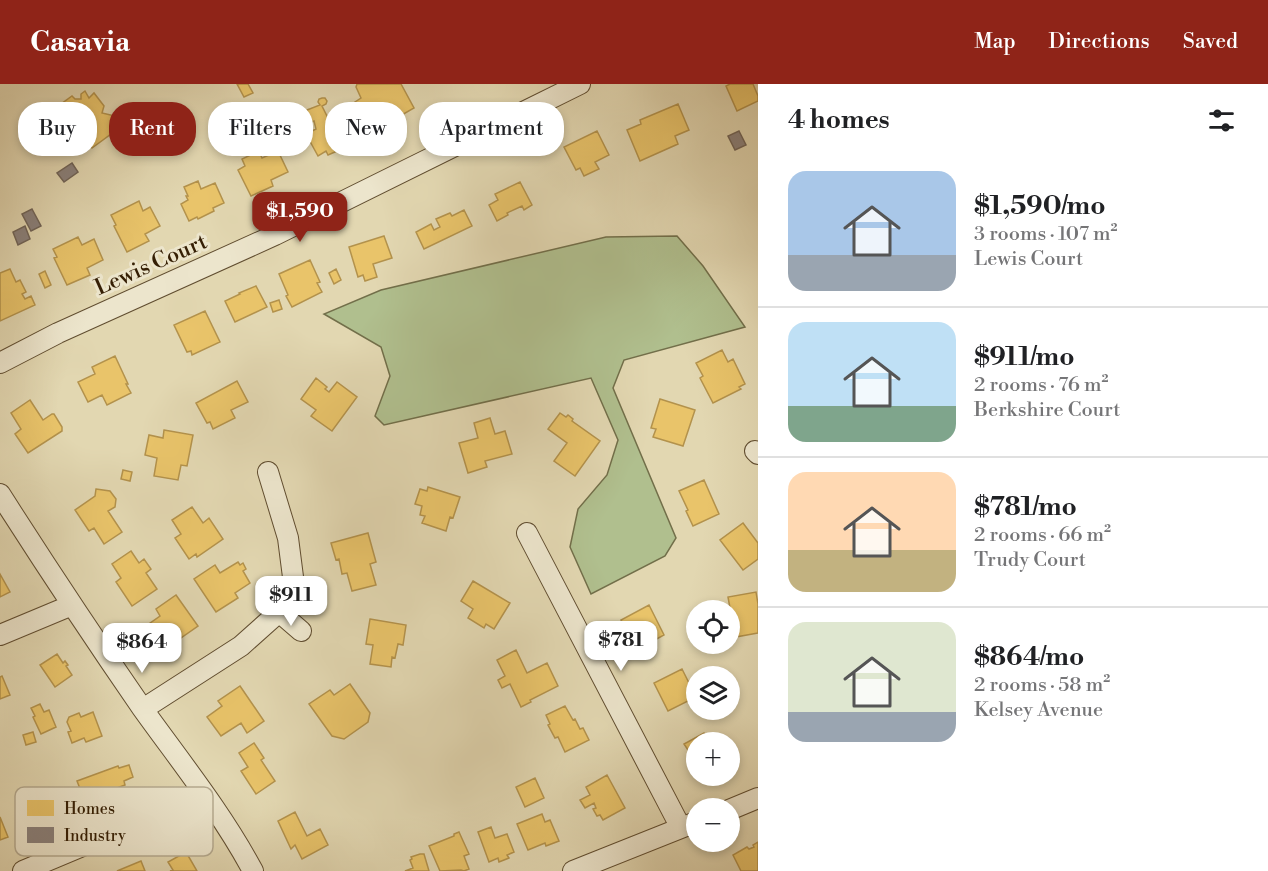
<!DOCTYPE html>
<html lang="en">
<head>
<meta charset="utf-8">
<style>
  body { margin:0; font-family:"Libre Bodoni",serif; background:#f6f6f6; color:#202124; height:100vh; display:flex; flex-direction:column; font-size:22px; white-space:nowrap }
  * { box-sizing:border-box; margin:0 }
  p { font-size:20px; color:#757577 }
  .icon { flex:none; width:33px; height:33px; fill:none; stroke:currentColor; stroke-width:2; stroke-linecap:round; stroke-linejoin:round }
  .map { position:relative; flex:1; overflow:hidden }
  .details { display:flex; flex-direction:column; background:#fff; width:510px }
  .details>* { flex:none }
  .hud { position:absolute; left:18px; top:18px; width:570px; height:54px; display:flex; gap:12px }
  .buttons { position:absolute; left:686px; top:516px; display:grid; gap:12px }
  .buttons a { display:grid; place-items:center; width:54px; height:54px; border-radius:50%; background:#fff; box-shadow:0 3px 9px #0003; font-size:30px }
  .price { position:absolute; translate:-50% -51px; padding:0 14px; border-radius:12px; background:#fff; color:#222; font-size:20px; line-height:39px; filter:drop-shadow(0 2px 3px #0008) }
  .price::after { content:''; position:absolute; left:50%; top:36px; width:18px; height:14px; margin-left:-9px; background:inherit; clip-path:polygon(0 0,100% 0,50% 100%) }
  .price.selected { background:#8f2418; color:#fff }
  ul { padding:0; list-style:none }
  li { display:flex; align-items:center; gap:18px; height:150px; padding:0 30px }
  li+li { border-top:2px solid #e0e0e0 }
  li span { display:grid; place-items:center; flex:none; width:168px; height:120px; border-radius:18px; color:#555 }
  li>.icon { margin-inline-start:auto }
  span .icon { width:72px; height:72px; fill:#fffc; stroke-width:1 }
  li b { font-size:26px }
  h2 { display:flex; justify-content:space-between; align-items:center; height:72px; padding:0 30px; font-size:26px }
  .pill { padding:0 21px; border-radius:24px; background:#fff; box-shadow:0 3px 9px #0003; font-size:21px; line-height:54px }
  .pill.selected { background:#8f2418; color:#fff }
  header { display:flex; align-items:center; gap:36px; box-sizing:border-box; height:84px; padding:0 30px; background:#8f2418; color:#fff }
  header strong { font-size:28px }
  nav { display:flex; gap:33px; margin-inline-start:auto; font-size:21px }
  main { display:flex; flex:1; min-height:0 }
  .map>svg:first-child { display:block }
  .green { fill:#b0bf8e; stroke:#726f4a; stroke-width:1.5 }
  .homes { fill:#e9c46a; stroke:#b3924c; stroke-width:1.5 }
  .industry { fill:#8a817c; stroke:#706458; stroke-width:1.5 }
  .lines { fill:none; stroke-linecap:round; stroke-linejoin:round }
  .minor-casing { stroke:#604d30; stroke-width:22 }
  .minor { stroke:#ece5cc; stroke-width:20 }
  .labels { text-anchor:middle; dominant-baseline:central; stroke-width:6; stroke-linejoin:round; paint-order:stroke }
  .street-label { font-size:22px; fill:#351f05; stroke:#ece5cc }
  .key { fill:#ece5cc; stroke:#b5aa90; stroke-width:1.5 }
  .key-label { font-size:16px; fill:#351f05 }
</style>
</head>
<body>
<header>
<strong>Casavia</strong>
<nav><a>Map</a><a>Directions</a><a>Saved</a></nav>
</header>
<main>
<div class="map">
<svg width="758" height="787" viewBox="0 0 758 787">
  <rect width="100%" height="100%" fill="#e2d7b1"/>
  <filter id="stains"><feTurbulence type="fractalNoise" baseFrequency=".00333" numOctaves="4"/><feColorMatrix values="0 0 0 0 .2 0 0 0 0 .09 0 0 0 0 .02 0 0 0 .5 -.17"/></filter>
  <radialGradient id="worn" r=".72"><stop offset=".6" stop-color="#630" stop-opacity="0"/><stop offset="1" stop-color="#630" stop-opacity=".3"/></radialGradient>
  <path class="green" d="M677,152L703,182L745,243L624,276L613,304L676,454L665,472L591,510L570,463L578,425L607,391L618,356L591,294L384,341L375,332L390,292L381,263L324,230L381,206L606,153Z"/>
  <path class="homes" d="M237,0H248L253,9L244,13Z
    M357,0H401L414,24L393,36L395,39L371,50L355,18L361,14L356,3Z
    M730,0H753L758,12V17L737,27L726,2Z
    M85,7L89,14L94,9L104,22L102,29L115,32L111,50L92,64L80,48L77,50L57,23L72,12L75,15H81V10Z
    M322,14H325L327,17L326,20L322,22L331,40L338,34L351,61L328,71L326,67L318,72L306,50L316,45L314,37L308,39L302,28L320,21L318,18L319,15Z
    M678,20L689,46L675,52L678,60L640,77L627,46L641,40L640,36Z
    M149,46L154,56L143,61L138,51Z
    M597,47L609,71L595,78L599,85L584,92L580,84L576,86L564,63Z
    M259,67L262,74L278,67L288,88L271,96L273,102L251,112L238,86L245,82L242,75Z
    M198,97L201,105L215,99L224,119L213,124L214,127L198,135L197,133L189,137L181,120L188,116L186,112H188L184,103Z
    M520,98L532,121L524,126L522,122L507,129L508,131L497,137L489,121L498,116L495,110Z
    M139,117L143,127L150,123L160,142L145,150L149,157L127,168L114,142L116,141L111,131Z
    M464,126L472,142L424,165L416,148L431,140L434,146L440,143L436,135L450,129L452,132Z
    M384,152L392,174L373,180L377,193L365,197L363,191L358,193L349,163Z
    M78,153L82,161L94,155L103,176L87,184L90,191L67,201L54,174L57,173L53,165Z
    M310,176L320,198L317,199L322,208L292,223L286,212L288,211L279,190Z
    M10,185L16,198L20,196L26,208L22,210L25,215L31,212L35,221L0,237V189Z
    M336,185L341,196L334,200L329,189Z
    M45,187L51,201L45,204L39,190Z
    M256,202L267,223L235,238L225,217L240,210L239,209Z
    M279,216L282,225L273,228L270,219Z
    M205,227L220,258L192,271L191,267L187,268L174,241Z
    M722,266L728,278L733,275L745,300L739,303L741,305L713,319L700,294L703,292L696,279Z
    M115,272L128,300H126L131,309L107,321L102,311L88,318L78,298L95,290L92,283Z
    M316,294L327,303L325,305L329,308L337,298L357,313L332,347L311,332L316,326L301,315Z
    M237,297L248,318L231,326L235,334L213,345L210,338L207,339L196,319Z
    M660,315L695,326L683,362L653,353L656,345L651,344Z
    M30,316L43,336L52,330H54L62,343V347L28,369L15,350L21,345L11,329Z
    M560,329L566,333L568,331L573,335L572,337L600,357L575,392L554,377L567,359L548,345Z
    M490,334L495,350L505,347L512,370L485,377L487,383L468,389L459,359L478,354L474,339Z
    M164,346L193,351L187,382L181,381L178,396L154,392L157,374L145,371L149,351L163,354Z
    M123,386L132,388L130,397L121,395Z
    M704,396L719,430L693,442L686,427L688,426L679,407Z
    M428,403L460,413L453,434L450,433L446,447L422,439L425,432L420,431L422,422L415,420L420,405L427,407Z
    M96,405L110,407L116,415L115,423L108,427L122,448L104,460L94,444L89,447L75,426L95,412Z
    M192,423L203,439L209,434L223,455L197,473L196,470L189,475L175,454L181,450L172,436Z
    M743,439L758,459V475L743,486L720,456Z
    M368,449L376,478L370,480L376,501L352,507L347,489L342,490L339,475L336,476L331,459Z
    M131,467L139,479L144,475L151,485L146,489L157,505L132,522L116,498L121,494L112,480Z
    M238,478L240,481L243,479L246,485L243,487L250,499L235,509L238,514L216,528L194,495L215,481L220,489Z
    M0,490L10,508L0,513Z
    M473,497L510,519L494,545L486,540L484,544L468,534L473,525L461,517Z
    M756,508L758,520V549L730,554L729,526H725V525L730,524L728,513Z
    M176,511L198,542L178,556L174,551L159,561L146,542L160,532L156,525Z
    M649,521L664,551L637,566L634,559L632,561L624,546L626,544L621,536Z
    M370,535L406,541L403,561L398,560L395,574L392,573L391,583L370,580L373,561L366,560Z
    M516,566L527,589L547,579L558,602L530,616L531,618L521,623L510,600L502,604L498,596L505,592L497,576Z
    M57,570L63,579L65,577L68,581L66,582L72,591L55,603L40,581Z
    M682,585L696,613L668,627L654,599Z
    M2,592L10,611L0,615V593Z
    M350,600L370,629L368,638L344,655L332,652L309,620L330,606L334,611Z
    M240,602L264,637L247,649L241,639L221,652L207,633L222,622L218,617Z
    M40,620L44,628L49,626L56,643L41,650L33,633L35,632L31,624Z
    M565,622L573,636L575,635L580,645L583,644L589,656L565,668L558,653L555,654L548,641L550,640L546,631Z
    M93,628L102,652L86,658L84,654L72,659L68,648L71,647L67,638L69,633L79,629L81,633Z
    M33,648L36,658L26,661L23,651Z
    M704,649L709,658H696V677L690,665L688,666L684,660Z
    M254,659L264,674L261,676L275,697L256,710L241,687L248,683L239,669Z
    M129,681L133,693L124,697L125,701L98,711V709L84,715L77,697L118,682L119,684Z
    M607,691L625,724L603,736L600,731L597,732L593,725L596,724L594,719L585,724L580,716L590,711L586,703Z
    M535,694L544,714L525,723L516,703Z
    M295,728L307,752L320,745L328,761L302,775L295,761L291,765L278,737Z
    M542,730L545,738L550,736L559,757L546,762L545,759L528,766L517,740Z
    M0,733L8,753L0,756Z
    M491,743L495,754L507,750L514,768L507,771L509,774L499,778L498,774L489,778L478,748Z
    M459,748L469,770L464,772L469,785L464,787L461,786L440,787L429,762L454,752V750Z
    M758,758V787H741L733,771L747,763L749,765L754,763L753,761Z
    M186,768L197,787H170L173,786L168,778Z
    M420,770H424L429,787H405L413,784L410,776L412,775L411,773Z
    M141,777L145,787H117Z"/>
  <path class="industry" d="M739,47L746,61L735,66L728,52Z
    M72,79L78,88L64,98L57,89Z
    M32,125L41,142L31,147L22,130Z
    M25,142L30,155L18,161L13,148Z"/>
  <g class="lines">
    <defs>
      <path id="minor" d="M0,279L58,249L275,151L580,0
        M755,367L758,370
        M0,410C46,482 93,553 142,624C180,677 222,729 253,787
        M527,449L681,744
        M279,528L301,547
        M0,551L72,521
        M143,625L241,562L279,528L293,493L288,454L268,388
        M729,726L758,714
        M23,787L204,711
        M573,787L696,738"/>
    </defs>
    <use href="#minor" class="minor-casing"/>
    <use href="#minor" class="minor"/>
  </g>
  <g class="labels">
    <g class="street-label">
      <text transform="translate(151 181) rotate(-24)">Lewis Court</text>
    </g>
  </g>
  <rect x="15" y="703" width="198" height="69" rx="9" class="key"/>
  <rect x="27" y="716" width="27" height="16" fill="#e9c46a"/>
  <rect x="27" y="743" width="27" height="16" fill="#8a817c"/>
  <g class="key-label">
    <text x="64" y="730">Homes</text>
    <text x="64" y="757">Industry</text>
  </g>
  <rect width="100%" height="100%" filter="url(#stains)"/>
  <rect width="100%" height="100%" fill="url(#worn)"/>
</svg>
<div class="buttons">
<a><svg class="icon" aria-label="locate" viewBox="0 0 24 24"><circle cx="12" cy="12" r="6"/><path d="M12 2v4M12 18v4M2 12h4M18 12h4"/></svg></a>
<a><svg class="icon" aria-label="layers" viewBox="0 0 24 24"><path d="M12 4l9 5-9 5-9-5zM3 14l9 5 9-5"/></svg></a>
<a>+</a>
<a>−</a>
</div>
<b class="price selected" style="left:300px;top:159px">$1,590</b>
<b class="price" style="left:291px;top:543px">$911</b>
<b class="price" style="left:621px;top:588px">$781</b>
<b class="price" style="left:142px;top:590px">$864</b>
<div class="hud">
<a class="pill">Buy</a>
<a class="pill selected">Rent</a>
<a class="pill">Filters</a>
<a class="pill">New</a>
<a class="pill">Apartment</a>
</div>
</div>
<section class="details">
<h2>4 homes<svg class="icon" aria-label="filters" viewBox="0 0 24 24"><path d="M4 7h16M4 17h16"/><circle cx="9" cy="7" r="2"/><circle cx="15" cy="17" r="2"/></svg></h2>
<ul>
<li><span style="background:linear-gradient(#a9c7e8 70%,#9aa5b1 0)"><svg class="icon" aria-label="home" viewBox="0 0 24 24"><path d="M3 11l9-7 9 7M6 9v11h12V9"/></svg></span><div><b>$1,590/mo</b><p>3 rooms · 107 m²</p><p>Lewis Court</p></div></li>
<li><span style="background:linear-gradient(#bfe0f5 70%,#7fa58c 0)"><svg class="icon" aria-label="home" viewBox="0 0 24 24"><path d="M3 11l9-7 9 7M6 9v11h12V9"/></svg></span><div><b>$911/mo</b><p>2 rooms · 76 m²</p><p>Berkshire Court</p></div></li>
<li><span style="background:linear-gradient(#ffd9b3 65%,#c2b280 0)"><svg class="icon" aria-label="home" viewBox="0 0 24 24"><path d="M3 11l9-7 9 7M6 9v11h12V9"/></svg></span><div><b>$781/mo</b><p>2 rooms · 66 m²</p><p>Trudy Court</p></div></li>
<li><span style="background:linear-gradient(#dfe7d0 75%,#9aa5b1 0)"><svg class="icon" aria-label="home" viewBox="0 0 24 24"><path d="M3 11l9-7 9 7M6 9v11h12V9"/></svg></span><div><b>$864/mo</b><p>2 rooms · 58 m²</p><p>Kelsey Avenue</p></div></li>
</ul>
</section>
</main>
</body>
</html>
